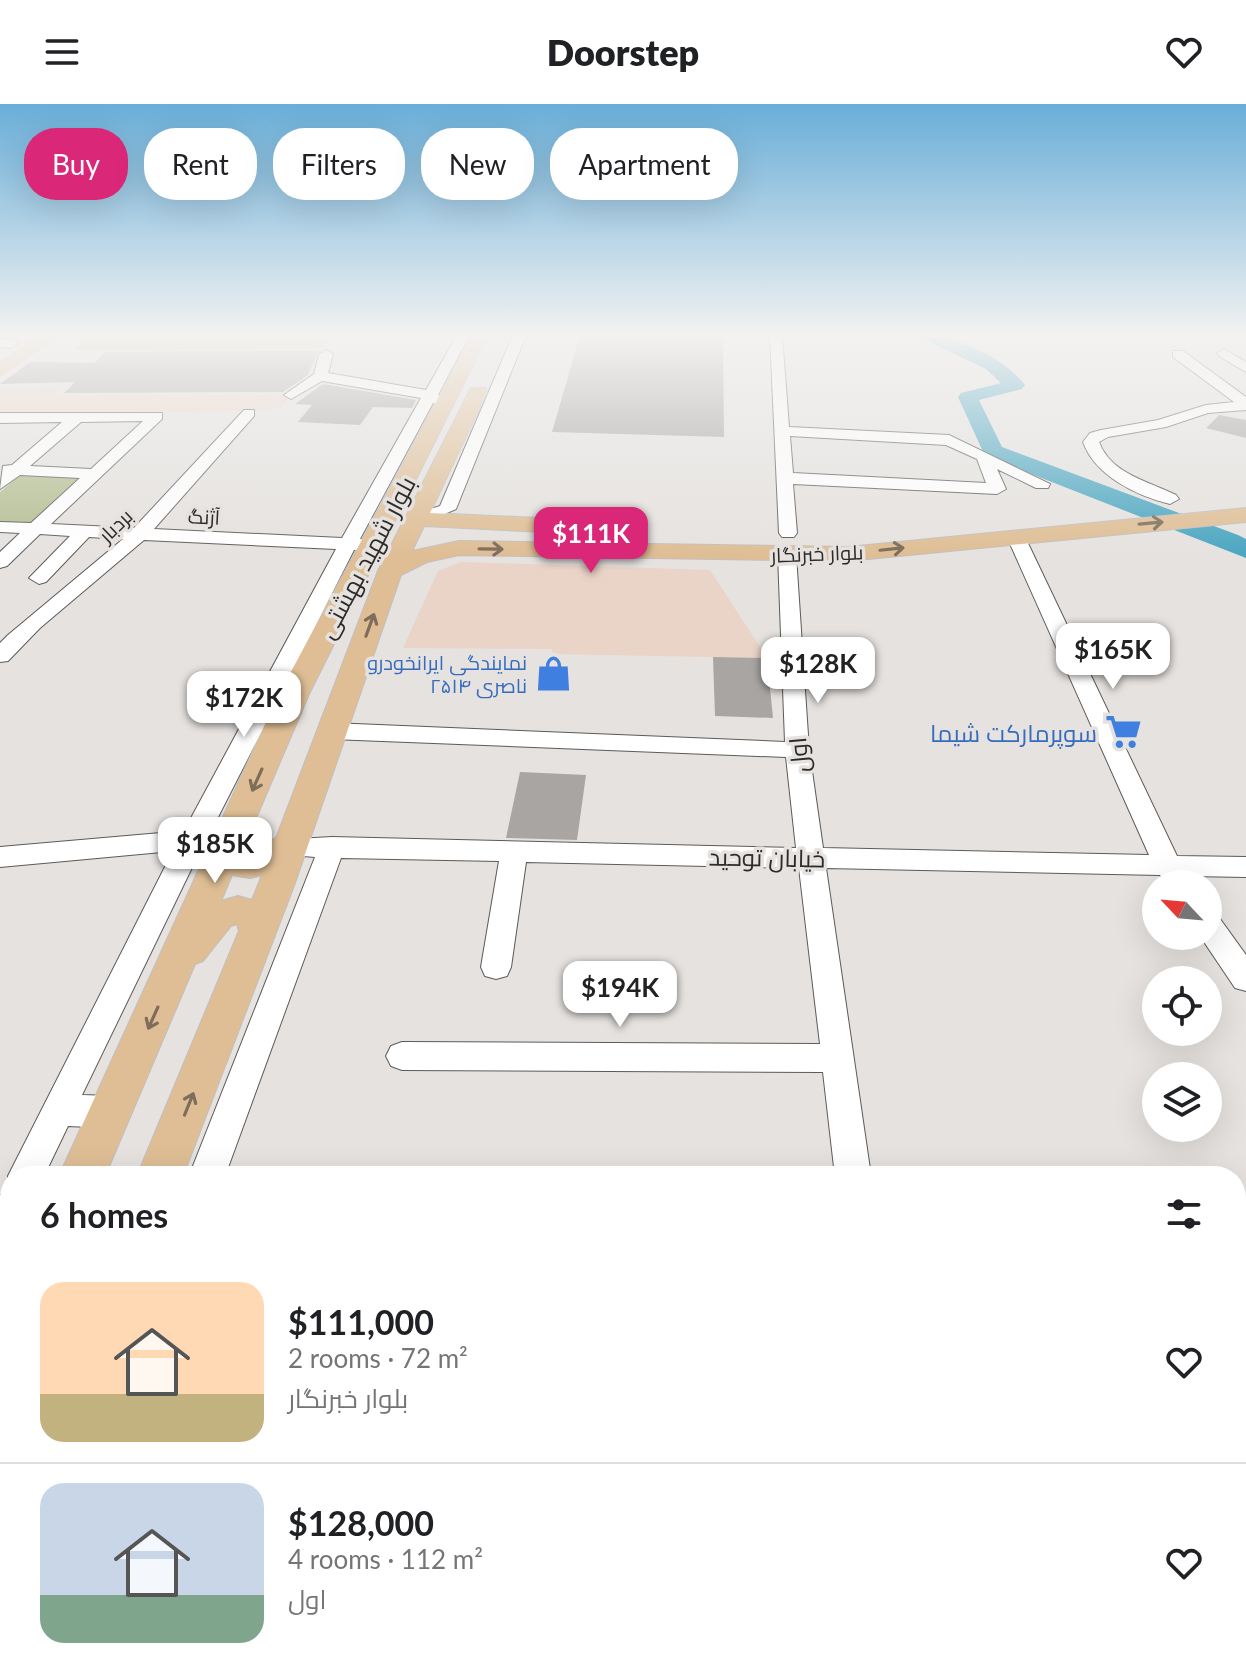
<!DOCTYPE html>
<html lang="en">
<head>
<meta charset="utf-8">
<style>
  body { margin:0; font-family:Lato,Cairo,sans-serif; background:#f2f2f2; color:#202124; height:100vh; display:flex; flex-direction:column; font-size:30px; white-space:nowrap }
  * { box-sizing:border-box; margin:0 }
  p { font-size:26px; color:#757577 }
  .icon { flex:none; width:44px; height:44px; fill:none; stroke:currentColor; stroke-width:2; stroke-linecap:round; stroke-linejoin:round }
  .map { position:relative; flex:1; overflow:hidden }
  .details { position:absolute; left:0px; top:1062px; width:1246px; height:512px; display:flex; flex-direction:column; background:#fff; border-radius:32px 32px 0 0; box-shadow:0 8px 32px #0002 }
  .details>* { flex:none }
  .guide { position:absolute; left:24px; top:24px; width:800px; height:72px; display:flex; gap:16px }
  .needle { width:52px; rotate:296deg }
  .tools { position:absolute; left:1142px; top:766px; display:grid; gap:16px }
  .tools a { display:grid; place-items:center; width:80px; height:80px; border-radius:50%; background:#fff; box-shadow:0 8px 32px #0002; font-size:40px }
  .price { position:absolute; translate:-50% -68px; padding:0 18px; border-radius:16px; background:#fff; color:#222; font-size:26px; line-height:52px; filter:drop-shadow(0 2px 4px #0008) }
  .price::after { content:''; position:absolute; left:50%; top:48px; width:24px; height:18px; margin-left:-12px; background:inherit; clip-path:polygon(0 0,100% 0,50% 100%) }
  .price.selected { background:#db2777; color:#fff }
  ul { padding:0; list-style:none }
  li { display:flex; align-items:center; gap:24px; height:200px; padding:0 40px }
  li+li { border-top:2px solid #e0e0e0 }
  li span { display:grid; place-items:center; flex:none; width:224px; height:160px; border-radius:24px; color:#555 }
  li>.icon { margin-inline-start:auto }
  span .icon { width:96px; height:96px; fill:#fffc; stroke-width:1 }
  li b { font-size:34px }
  h2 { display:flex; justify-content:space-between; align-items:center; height:96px; padding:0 40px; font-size:34px }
  .pill { padding:0 28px; border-radius:32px; background:#fff; box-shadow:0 8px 32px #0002; font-size:28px; line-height:72px }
  .pill.selected { background:#db2777; color:#fff }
  header { display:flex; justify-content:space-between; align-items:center; height:104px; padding:0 40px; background:#fff; font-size:36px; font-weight:800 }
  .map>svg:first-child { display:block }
  .medical { fill:#ead4c7 }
  .green { fill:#b3be91 }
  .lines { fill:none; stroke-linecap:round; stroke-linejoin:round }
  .river { fill:#4ba6c1; fill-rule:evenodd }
  .building { fill:#a8a5a3 }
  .minor-casing { stroke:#5d5a58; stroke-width:2 }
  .major-casing { stroke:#c0bfbf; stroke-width:2 }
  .minor { fill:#fff; fill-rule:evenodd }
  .major { fill:#dfbe95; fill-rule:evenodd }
  .oneway { stroke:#7d6d5a }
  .labels { text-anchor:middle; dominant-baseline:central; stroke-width:7; stroke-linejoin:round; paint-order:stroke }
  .far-street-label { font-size:20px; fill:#2c2b2a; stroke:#e5e2df }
  .far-shop-label { font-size:20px; fill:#366cbe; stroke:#e5e2df; text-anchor:end }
  .street-label { font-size:24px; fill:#2c2b2a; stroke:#e5e2df }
  .shop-label { font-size:24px; fill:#366cbe; stroke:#e5e2df; text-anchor:end }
</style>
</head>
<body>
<header><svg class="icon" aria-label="menu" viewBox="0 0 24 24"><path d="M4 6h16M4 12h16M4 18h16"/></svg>Doorstep<svg class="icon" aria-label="heart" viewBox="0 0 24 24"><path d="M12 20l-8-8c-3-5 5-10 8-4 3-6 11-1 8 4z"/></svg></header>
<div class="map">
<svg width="1246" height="1574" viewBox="0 0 1246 1574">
  <rect width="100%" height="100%" fill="#e5e2df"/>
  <path class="medical" d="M60,283L53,291H291L282,303L261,307L0,309V285Z
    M461,458L710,466L767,554L553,550L552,545L403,544L438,467Z"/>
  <path class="green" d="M92,231H328L323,244L74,246Z
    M21,370L85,373L35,419L0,418V388Z"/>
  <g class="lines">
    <path class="river" d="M915,231C953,231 1001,250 1025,281L1022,285L979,296L1002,343L1238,431L1246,435V454L985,352L958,293L961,289L1001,279L986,265Z"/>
  </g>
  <path class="building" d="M580,231H723L724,333L552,328Z
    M318,247L308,271L283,288L64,289L75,278L0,280L30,258L94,259L105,248Z
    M323,280L416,296L412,304L373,303L360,321L298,318L312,301L295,300Z
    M1219,311L1246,316V334L1206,324Z
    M713,553L767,554L773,614L715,612Z
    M520,668L586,671L577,736L506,734Z"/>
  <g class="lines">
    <defs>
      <path id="minor" d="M457,231L469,232L438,291L451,298L444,302L433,299L360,435L370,437L372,441L370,445L354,446L211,727L219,735L215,742L201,745L82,991L111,992L123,997L128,1008L123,1019L111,1024L68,1022L44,1072H10V1076L8,1072L173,747L0,763V743L184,727L336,445L144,436L40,524L8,557L0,558V539L8,531L123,435L89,433L46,478L39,480L29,474L70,432L40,430L7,462L0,464V448L20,429L0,428V418L31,419L80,374L20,371L0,385L3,362L12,361L62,318L0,319V309H162V315L51,420L134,424L244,306H254V312L154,425L342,434L421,294L322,277L291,295L284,291L314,270L319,250L326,246L333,250L328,269L426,286ZM143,317L91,365L30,362L81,318Z
        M513,231H526L456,405L424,419H412L409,415L412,411L440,402Z
        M770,231H782L789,323L949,331L1050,380L1048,384H1036L997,365L1006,385L997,390L793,380L797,429L794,433H782L779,429ZM790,332L946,341L977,355L986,379L793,369Z
        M0,235L16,237L18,240L11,244L0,243Z
        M1224,245L1246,258V268L1219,252L1217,249Z
        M1173,247H1183L1246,293V306L1208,309L1166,323L1108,333L1099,338C1111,370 1148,377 1176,391L1179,395L1170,400C1137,392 1095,372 1083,338L1090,329L1101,326L1158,316L1206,301L1234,298L1173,253Z
        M1016,427L1025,433L1177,752L1246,753V773L1189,772V780H1165L1160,771L826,764L871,1072H835L823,968L402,966L391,962L386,952L391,942L402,938L820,940L799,764L526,758L511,863L507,872L496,875L485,872L481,863L499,757L341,754L225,1072H189L315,753L279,750L275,743L279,736L332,733L796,744L786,653L331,635L323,632L319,627L323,622L331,619L785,638L778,451L780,447L787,445L796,451L809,646L823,744L1149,751L1007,433Z
        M1208,809L1218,812L1246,851V887L1235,884L1200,832H1208Z
        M10,1087V1140L0,1145V1091Z
        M1236,1233L1246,1234V1274L1236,1273Z
        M10,1542V1564H41L37,1574H0V1546Z"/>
      <path id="major" d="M40,231H59L0,272V259Z
        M472,231H488L309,590L248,733V748L276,734L378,467L471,284H485L487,288L430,409L562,415L570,417L574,422L570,427L562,429L424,422L412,447L459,437L848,443L1246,404V418L848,457L459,451L427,458L401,471L295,779L183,1072H137L239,827L237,820L231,822L203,857L195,860L105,1072H59L279,590ZM232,771L250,774L262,771L252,796L238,792L221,797Z
        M10,1205V1276L0,1280V1209Z
        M10,1402V1481L0,1485V1406Z"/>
    </defs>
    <use href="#minor" class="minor-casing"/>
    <use href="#major" class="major-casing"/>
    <use href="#minor" class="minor"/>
    <use href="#major" class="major"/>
  </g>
  <defs><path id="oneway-shaft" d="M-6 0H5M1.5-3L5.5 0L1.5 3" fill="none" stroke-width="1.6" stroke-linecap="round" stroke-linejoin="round" transform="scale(2)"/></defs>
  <g class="oneway">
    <use href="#oneway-shaft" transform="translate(1151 419) rotate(-5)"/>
    <use href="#oneway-shaft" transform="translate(491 445) rotate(1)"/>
    <use href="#oneway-shaft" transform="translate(892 445) rotate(-6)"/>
    <use href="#oneway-shaft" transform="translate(370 521) rotate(-70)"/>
    <use href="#oneway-shaft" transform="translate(257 676) rotate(114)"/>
    <use href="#oneway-shaft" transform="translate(153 914) rotate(114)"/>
    <use href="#oneway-shaft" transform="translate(189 1000) rotate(-68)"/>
  </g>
  <linearGradient id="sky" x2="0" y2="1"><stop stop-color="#69aed8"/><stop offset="0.51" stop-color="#f3f2f1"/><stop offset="1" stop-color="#f3f2f1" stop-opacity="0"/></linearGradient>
  <rect width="1246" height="452" fill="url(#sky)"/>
  <defs>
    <symbol id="shop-bare" viewBox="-9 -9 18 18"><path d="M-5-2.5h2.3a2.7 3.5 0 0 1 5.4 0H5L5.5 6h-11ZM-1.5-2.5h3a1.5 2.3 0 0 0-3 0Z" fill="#3f7fe0" stroke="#e5e2df" stroke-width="2.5" paint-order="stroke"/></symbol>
    <symbol id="supermarket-bare" viewBox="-9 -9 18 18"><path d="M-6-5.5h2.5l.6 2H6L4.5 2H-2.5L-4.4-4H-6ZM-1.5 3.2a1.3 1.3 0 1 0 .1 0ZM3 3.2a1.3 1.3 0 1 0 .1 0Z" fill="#3f7fe0" stroke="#e5e2df" stroke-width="2.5" paint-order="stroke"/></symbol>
  </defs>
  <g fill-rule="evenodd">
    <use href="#shop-bare" x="528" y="544" width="51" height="51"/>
    <use href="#supermarket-bare" x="1098" y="602" width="51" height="51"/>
  </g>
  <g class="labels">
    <g class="far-street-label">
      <text transform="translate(204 412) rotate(3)">آژنگ</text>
      <text transform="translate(115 421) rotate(-44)">بردبار</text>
      <text transform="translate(817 449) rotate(-2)">بلوار خبرنگار</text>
    </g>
    <g class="far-shop-label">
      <text x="527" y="558">نمایندگی ایرانخودرو<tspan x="527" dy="23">ناصری ۲۵۱۴</tspan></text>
    </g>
    <g class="street-label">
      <text transform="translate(366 453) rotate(-62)">بلوار شهید بهشتی</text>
      <text transform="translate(798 651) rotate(-95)">اول</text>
      <text transform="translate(767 753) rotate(1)">خیابان توحید</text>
    </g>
    <g class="shop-label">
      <text x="1097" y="628">سوپرمارکت شیما</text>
    </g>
  </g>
</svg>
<div class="tools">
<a><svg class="needle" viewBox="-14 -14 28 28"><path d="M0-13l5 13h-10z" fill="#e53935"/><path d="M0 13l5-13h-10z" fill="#757577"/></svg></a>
<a><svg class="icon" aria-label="locate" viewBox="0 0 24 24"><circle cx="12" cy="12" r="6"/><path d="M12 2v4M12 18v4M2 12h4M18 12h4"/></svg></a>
<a><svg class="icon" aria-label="layers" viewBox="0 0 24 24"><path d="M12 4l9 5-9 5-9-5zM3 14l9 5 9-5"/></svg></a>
</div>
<b class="price selected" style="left:591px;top:471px">$111K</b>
<b class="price" style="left:1113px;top:587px">$165K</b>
<b class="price" style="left:818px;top:601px">$128K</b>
<b class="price" style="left:244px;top:635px">$172K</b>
<b class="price" style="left:215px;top:781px">$185K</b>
<b class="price" style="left:620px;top:925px">$194K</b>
<div class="guide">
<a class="pill selected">Buy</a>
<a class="pill">Rent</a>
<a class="pill">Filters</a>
<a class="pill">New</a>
<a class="pill">Apartment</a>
</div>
<section class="details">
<h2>6 homes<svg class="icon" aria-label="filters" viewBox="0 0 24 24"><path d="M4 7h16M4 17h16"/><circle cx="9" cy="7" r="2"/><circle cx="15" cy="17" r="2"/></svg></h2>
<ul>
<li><span style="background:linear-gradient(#ffd9b3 70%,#c2b280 0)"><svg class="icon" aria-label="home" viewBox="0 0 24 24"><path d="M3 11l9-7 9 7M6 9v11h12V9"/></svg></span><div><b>$111,000</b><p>2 rooms · 72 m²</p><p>بلوار خبرنگار</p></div><svg class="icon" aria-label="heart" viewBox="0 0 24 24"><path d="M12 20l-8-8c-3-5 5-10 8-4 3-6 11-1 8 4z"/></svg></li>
<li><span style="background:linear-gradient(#c9d6e8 70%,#7fa58c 0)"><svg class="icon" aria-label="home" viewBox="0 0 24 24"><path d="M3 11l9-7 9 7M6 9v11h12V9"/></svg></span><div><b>$128,000</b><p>4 rooms · 112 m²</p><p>اول</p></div><svg class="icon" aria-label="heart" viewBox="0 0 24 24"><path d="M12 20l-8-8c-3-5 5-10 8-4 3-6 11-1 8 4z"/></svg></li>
</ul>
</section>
</div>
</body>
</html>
